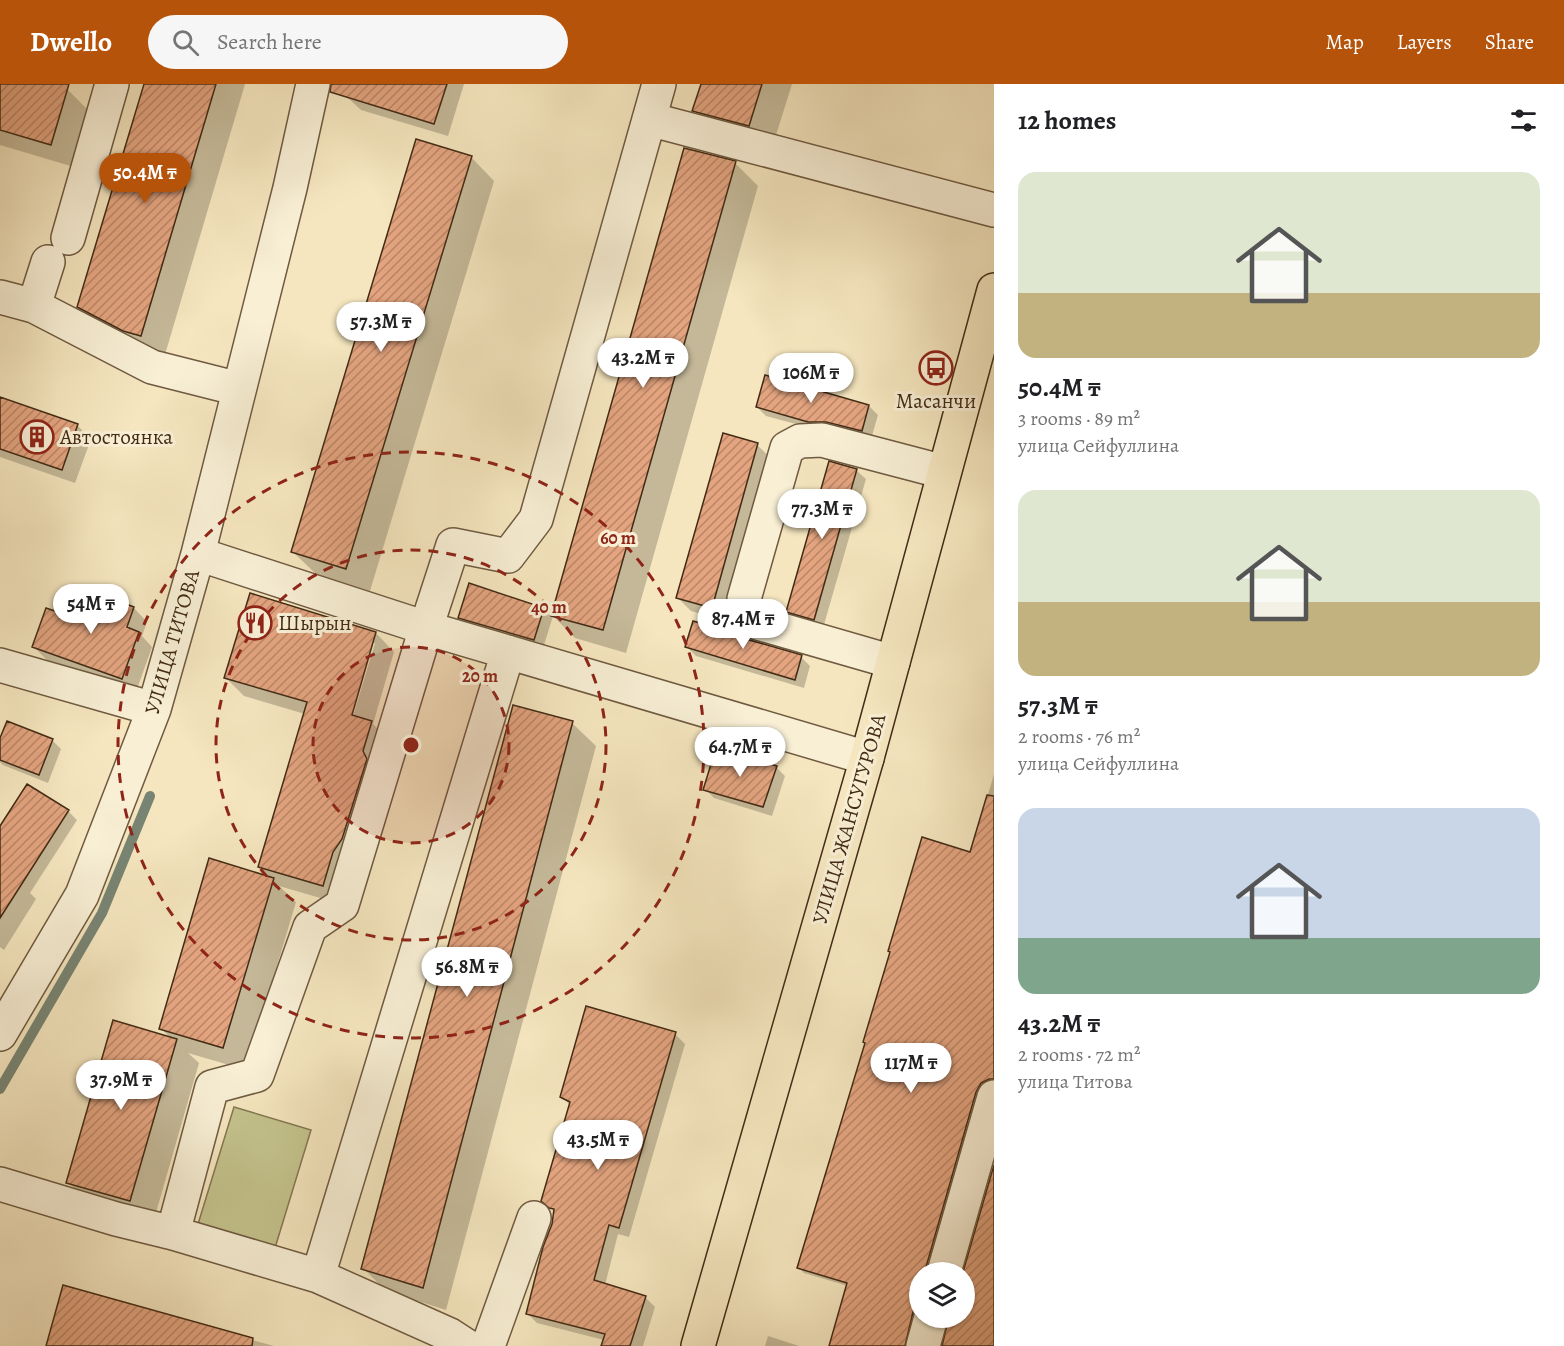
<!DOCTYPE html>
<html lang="en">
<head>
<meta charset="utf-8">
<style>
  body { margin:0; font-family:Alegreya,serif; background:#f6f6f6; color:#202124; height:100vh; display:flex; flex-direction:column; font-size:22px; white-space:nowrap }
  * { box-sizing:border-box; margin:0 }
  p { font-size:20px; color:#757577 }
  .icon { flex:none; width:33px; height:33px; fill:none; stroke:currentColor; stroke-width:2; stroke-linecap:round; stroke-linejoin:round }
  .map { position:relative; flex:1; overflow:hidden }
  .side { display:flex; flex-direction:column; background:#fff; width:570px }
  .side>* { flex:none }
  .tools { position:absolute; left:909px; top:1178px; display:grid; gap:12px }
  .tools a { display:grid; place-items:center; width:66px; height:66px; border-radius:50%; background:#fff; box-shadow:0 2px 4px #0004; font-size:30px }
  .price { position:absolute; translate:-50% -51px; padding:0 14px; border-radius:21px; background:#fff; color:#222; font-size:20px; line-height:39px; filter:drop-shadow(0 2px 3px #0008) }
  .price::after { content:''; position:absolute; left:50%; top:36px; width:18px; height:14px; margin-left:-9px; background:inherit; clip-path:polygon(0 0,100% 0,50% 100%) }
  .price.selected { background:#b45309; color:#fff }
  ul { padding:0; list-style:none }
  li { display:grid; align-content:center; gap:12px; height:318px; padding:0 24px }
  li span { display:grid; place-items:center; height:186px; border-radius:18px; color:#555 }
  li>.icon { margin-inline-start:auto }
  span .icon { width:108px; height:108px; fill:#fffc; stroke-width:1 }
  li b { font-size:26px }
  h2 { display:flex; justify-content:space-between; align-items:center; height:72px; padding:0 24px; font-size:26px }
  header { display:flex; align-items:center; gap:36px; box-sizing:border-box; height:84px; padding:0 30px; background:#b45309; color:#fff }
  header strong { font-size:28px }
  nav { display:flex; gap:33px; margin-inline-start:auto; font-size:21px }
  .search { width:420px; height:54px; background:#f6f6f6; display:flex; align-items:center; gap:15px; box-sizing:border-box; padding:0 21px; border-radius:33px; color:#757577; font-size:22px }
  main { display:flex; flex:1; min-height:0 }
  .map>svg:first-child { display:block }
  .green { fill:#c4c38d; stroke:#837751; stroke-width:1.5 }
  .shadow { fill:#0003; fill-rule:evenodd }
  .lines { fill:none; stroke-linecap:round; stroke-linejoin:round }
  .stream { stroke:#788473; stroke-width:10 }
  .building { fill:url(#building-hatch); stroke:#422b15; stroke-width:1.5 }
  .minor-casing { stroke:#6f5a40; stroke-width:36 }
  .major-casing { stroke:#422b15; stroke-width:36 }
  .minor { stroke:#f8efd5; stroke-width:33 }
  .major { stroke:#f5e6bf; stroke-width:33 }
  .ring { fill:none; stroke:#8f2418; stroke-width:3; stroke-dasharray:10 8 }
  .labels { text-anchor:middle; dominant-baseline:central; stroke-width:6; stroke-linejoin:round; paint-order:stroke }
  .poi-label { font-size:21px; fill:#422b15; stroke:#f8efd5; text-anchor:start }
  .street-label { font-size:21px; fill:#422b15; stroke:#f8efd5 }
  .centre { fill:#8f2418; stroke:#f8efd5; stroke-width:3 }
  .ring-label { font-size:18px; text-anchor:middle; font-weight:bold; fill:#8f2418; stroke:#f8efd5; stroke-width:6; stroke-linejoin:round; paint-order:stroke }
</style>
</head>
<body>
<header>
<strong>Dwello</strong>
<div class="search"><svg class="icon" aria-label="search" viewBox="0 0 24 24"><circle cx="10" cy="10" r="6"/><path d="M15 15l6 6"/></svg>Search here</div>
<nav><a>Map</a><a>Layers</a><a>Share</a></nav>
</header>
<main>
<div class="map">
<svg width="994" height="1262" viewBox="0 0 994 1262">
  <defs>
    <pattern id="building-hatch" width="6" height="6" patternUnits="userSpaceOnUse" patternTransform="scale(1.5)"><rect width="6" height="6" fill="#e3a47f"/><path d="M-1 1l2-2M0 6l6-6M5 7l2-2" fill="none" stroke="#ba8667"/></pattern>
  </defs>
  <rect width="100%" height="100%" fill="#f5e6bf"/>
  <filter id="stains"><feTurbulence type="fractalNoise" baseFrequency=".00333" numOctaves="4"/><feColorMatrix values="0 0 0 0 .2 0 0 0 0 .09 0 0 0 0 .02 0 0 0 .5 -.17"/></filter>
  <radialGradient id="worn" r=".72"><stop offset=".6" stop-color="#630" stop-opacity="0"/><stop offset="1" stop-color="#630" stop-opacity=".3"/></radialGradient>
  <path class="green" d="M234,1023L311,1046L275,1164L198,1140Z"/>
  <path class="shadow" d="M0,0H51L67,5L90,28L74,83L0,61Z
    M146,0H245L164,274L102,246L79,223Z
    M351,0H464L448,52L361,26L347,13Z
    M702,0H792L772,64L717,50L694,27Z
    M685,65L735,79L758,102L626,569L575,554L553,532L543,564L469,543L460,533L543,525L552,533Z
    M471,73L494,97L370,507L316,490L292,467Z
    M0,315L77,341L91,355L75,399L0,373Z
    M869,322L878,331L871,355L818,346L766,332L757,323Z
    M757,361L771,374L725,537L691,527L678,514Z
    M856,386L866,395L823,544L797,536L788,527Z
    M134,524L147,538L142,552L152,563L136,608L47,576L33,562L79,537Z
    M376,549L394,568L373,640L390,657L341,820L279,802L296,818L246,986L188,969L199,979L153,1139L91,1121L68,1098L171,955L161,944L272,795L260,783L305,630L244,612L226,594ZM372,559H375L351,639L348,638Z
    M745,556L801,573L810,582L804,604L696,572L687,563Z
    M572,639L596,662L446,1226L386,1207L363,1184Z
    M52,656L61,665L48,699L3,681L0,678V658Z
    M776,683L785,692L772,732L714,714L705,705Z
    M994,690V1000L931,1188H920V1230L910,1262H831L848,1202L804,1189L799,1184L971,769Z
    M68,727L77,736L30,809L36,815L4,866L0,863V745Z
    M675,950L685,960L629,1153L618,1150L605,1201L645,1213L655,1223L643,1262H603L604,1256L537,1239L527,1229L553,1140L555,1128L543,1116L570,1021L561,1012Z
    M64,1203L274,1262H51Z
    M768,1252L799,1262H765Z"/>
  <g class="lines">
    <path class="stream" d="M0,1005L102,829L150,712"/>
  </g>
  <path class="building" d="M0,0H69L51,61L0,46Z
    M144,0H216L141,252L123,247L77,223Z
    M331,0H447L434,40L330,8Z
    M701,0H762L749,42L692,27Z
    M416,55L472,72L346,485L291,468Z
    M684,64L736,77L603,546L551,532Z
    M765,291L869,321L862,347L826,338H808L756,323Z
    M0,313L78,340L62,386L0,365Z
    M723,349L758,359L712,524L676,514Z
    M829,377L857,385L814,536L786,528Z
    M469,499L544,524L534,556L458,534Z
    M89,506L134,523L127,543L139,548L122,595L32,563L46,524L78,535Z
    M250,509L376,548L352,631L372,637L363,667L367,675L342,755L333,768L323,802L258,783L307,618L224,594Z
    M693,537L740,550L746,555L802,571L795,596L685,563Z
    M513,621L573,637L423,1204L361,1185Z
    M7,637L53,655L39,691L0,676V654Z
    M716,664L777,682L763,723L703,706Z
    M27,700L69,726L0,834V742Z
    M987,711L994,712V995H989L981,999L976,1008L926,1183V1188H920V1219L913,1228L905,1262H829L847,1199L797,1184L865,959L863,958L890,868L888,867L922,753L970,768Z
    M209,774L274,794L223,964L159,945Z
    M586,922L676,948L619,1144L609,1141L594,1196L646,1212L630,1262H601L605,1250L526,1230L543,1163L552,1140L554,1125L549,1124L541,1117L570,1018L560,1013Z
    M113,936L177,955L130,1117L66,1099Z
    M994,1081V1262H942L949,1233H964L963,1188Z
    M63,1201L253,1254L252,1262H46Z"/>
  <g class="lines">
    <defs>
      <path id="minor" d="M649,35L994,126
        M68,154L112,0
        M0,213L34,222L152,283L239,305
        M34,222L48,178
        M198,470L290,104L313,0
        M893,578L751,537L745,527L744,515L787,364L800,357L822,356L944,388
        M0,581L154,625
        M0,950L82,811L154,625L198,470L426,544L867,674
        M0,1100L116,1135L173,1149L318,1192L450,1251L467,1262
        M173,1149L212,1003L257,991L310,843L342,821L426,544L453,461L508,472L536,435L659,0
        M944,1188L994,1013
        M318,1192L508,568
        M488,1262L534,1134
        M923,1262L931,1233"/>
      <path id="major" d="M698,1262L867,674L994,206"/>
    </defs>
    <use href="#minor" class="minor-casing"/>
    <use href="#major" class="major-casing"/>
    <use href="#minor" class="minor"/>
    <use href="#major" class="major"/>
  </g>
  <circle cx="411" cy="661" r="98" fill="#8f2418" fill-opacity=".12"/>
  <g class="ring">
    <circle cx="411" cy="661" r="98"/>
    <circle cx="411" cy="661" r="195"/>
    <circle cx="411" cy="661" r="293"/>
  </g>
  <defs>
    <symbol id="bus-ring" viewBox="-11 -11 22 22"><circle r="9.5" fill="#f8efd5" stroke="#8f2418" stroke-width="1.5"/><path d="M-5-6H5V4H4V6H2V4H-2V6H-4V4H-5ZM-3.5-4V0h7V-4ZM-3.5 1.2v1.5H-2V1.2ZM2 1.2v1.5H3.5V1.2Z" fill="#8f2418"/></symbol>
    <symbol id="building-ring" viewBox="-11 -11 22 22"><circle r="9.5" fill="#f8efd5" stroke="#8f2418" stroke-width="1.5"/><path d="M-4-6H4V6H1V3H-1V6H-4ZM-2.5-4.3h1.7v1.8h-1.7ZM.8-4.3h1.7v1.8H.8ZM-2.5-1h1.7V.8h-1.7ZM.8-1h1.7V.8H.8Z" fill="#8f2418"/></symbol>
    <symbol id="restaurant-ring" viewBox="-11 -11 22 22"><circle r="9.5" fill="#f8efd5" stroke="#8f2418" stroke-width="1.5"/><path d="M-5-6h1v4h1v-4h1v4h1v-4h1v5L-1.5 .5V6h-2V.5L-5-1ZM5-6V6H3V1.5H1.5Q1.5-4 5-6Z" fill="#8f2418"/></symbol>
  </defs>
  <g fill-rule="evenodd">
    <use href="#bus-ring" x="917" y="265" width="38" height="38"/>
    <use href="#building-ring" x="18" y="334" width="38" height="38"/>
    <use href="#restaurant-ring" x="236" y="520" width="38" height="38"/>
  </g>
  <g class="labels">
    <g class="poi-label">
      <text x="936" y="317" text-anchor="middle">Масанчи</text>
      <text x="60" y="353">Автостоянка</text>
      <text x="278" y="539">Шырын</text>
    </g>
    <g class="street-label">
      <text transform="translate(172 558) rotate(-74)">УЛИЦА ТИТОВА</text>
      <text transform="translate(849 735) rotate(-74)">УЛИЦА ЖАНСУГУРОВА</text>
    </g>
  </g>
  <circle cx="411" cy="661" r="9" class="centre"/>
  <g class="ring-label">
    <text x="618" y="460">60 m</text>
    <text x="549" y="529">40 m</text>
    <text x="480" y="598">20 m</text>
  </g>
  <rect width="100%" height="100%" filter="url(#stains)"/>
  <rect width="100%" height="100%" fill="url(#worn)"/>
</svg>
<div class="tools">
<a><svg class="icon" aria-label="layers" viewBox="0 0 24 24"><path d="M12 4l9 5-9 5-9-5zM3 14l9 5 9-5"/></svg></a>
</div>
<b class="price selected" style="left:145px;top:120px">50.4M ₸</b>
<b class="price" style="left:381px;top:269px">57.3M ₸</b>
<b class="price" style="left:643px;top:305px">43.2M ₸</b>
<b class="price" style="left:811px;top:320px">106M ₸</b>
<b class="price" style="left:822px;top:456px">77.3M ₸</b>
<b class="price" style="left:91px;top:551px">54M ₸</b>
<b class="price" style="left:743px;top:566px">87.4M ₸</b>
<b class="price" style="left:740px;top:694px">64.7M ₸</b>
<b class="price" style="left:467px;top:914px">56.8M ₸</b>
<b class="price" style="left:911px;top:1010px">117M ₸</b>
<b class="price" style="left:121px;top:1027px">37.9M ₸</b>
<b class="price" style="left:598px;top:1087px">43.5M ₸</b>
</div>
<section class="side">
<h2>12 homes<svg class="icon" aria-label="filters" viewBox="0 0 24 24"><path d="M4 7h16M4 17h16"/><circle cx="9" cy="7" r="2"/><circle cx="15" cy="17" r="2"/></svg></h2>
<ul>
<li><span style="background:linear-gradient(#dfe7d0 65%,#c2b280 0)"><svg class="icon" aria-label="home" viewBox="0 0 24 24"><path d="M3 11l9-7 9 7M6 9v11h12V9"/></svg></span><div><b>50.4M ₸</b><p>3 rooms · 89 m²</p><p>улица Сейфуллина</p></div></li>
<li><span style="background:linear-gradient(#dfe7d0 60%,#c2b280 0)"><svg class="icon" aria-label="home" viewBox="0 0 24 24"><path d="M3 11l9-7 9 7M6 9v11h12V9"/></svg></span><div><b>57.3M ₸</b><p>2 rooms · 76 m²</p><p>улица Сейфуллина</p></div></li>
<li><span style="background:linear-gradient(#c9d6e8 70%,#7fa58c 0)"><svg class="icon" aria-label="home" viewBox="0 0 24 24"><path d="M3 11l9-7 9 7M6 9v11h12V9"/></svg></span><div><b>43.2M ₸</b><p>2 rooms · 72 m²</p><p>улица Титова</p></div></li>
</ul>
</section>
</main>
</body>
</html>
